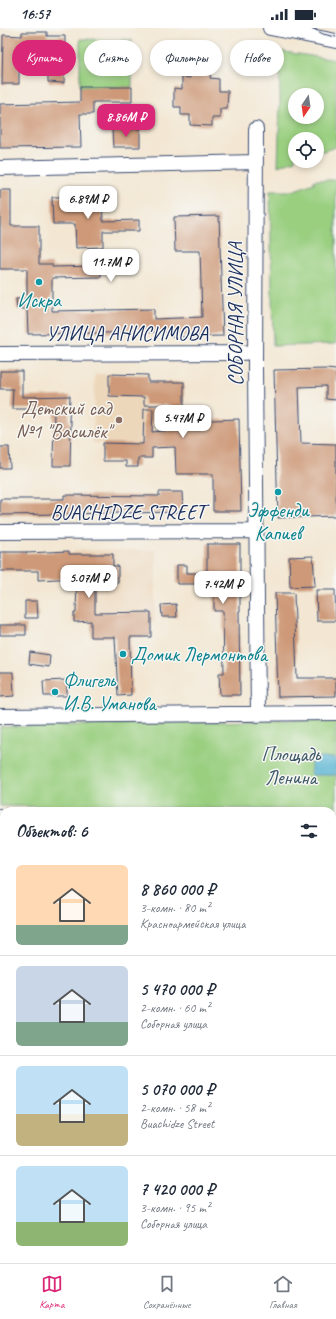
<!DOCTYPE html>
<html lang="ru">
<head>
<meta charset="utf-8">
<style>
  body { margin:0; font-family:Caveat,sans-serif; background:#f6f6f7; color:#1f2937; height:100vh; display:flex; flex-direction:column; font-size:15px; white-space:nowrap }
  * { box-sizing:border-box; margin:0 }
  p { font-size:13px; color:#747a83 }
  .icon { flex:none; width:22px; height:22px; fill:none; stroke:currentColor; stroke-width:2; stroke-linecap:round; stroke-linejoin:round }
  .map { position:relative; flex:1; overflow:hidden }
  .sheet { position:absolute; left:0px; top:779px; width:336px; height:456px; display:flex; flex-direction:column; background:#fff; border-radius:12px 12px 0 0; box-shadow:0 2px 6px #0003 }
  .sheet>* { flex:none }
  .top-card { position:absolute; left:12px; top:12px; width:312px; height:36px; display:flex; gap:8px }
  .needle { width:26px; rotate:193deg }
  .buttons { position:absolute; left:288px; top:60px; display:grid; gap:8px }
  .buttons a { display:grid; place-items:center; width:36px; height:36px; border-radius:50%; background:#fff; box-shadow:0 2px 6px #0003; font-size:20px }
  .price { position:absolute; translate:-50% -34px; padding:0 9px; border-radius:8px; background:#fff; color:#222; font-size:13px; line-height:26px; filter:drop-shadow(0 1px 2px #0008) }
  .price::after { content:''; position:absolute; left:50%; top:24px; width:12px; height:9px; margin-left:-6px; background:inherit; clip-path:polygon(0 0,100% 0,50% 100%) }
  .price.active { background:#db2777; color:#fff }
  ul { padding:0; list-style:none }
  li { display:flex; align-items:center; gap:12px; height:100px; padding:0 16px }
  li+li { border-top:1px solid #e0e1e3 }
  li span { display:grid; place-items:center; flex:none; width:112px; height:80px; border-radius:6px; color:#555 }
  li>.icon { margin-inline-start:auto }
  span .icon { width:48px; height:48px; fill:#fffc; stroke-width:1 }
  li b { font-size:17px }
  h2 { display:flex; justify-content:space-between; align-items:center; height:48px; padding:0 16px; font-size:17px }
  .tag { padding:0 14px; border-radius:18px; background:#fff; box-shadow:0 2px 6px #0003; font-size:14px; line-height:36px }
  .tag.active { background:#db2777; color:#fff }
  .status { display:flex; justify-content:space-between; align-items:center; height:28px; padding:0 20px; background:#fff; direction:ltr }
  .status svg { height:11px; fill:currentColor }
  .menu { display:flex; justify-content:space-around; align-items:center; height:56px; border-top:1px solid #e0e1e3; background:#fff; font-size:11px; color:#747a83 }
  .menu a { display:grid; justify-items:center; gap:2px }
  .menu .active { color:#db2777 }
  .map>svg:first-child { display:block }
  .built { fill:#edd7bb }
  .green { fill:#9acf80; stroke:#5a7f6f; fill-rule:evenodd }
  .water { fill:#54b3d3; stroke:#387198 }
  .building { fill:#cd9978 }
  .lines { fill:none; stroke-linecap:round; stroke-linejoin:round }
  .minor-casing { stroke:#3b4b70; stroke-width:16 }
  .minor { stroke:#fff; stroke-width:14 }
  .tram { stroke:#1b2f5e; stroke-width:1 }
  .culture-dot { fill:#0f9aa8; stroke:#f6f6f2; stroke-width:1.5 }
  .education-dot { fill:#8d6e63; stroke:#f6f6f2; stroke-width:1.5 }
  .labels { text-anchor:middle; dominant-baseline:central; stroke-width:3; stroke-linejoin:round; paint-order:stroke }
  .culture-label { font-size:20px; fill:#0d838f; stroke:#f6f6f2 }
  .street-label { font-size:20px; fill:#1b2f5e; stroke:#f6f6f2 }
  .education-label { font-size:20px; fill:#785e54; stroke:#f6f6f2; text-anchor:end }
  .park-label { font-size:20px; fill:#3b5766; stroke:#f6f6f2 }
</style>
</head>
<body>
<div class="status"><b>16:57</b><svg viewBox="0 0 49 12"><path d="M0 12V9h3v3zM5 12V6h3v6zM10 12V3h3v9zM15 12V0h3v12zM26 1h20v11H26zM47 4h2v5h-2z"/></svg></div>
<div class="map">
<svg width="336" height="1235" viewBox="0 0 336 1235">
  <rect width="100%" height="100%" fill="#f6f6f2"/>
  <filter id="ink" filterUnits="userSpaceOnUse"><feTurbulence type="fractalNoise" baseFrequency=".025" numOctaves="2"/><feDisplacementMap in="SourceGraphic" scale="8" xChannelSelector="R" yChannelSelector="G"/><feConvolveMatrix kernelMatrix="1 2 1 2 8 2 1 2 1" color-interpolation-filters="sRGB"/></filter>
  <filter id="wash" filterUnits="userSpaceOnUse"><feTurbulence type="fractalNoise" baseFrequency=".012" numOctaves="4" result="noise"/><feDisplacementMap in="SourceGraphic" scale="16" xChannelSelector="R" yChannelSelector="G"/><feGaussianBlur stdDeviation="0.9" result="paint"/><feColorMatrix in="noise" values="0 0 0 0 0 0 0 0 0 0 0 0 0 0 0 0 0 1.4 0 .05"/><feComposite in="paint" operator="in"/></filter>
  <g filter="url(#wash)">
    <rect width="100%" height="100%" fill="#f3e7d3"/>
    <path class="built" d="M95,346L148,347L147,369H144L143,416L93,415Z
      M74,522H156L155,594L72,595Z"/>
    <path class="green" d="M80,11L132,12V59H80Z
      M279,23L336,32V119L317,125V111H295V132L278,138L280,74ZM295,67H317V89H295Z
      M314,152H336V316L273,318L270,163H292L314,155Z
      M336,691V782L0,778V699Z"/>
    <path class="water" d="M311,729L336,730V747H311Z"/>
    <g id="blocks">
      <path class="building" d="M22,4H47V8H65L64,55L48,54V42L19,41V56H2L3,7L22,8Z
        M182,13H194V24H182Z
        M190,43L211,44L210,50L219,51V63H228L227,81H220V90H212V98L190,97V87H181V79H174V60L182,61V49L190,50Z
        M80,59H132V74H93V86H80L81,119L0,120V76L80,74Z
        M112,101H140V119H113Z
        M0,162H11V198H39V236H52V239L101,238V249L52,250V283L154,281V291L202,289L200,223H175L174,189L219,188L223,308L171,309L170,304L28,306L27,281H17L16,271H27V241H0Z
        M102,168L103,193L139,192V203H103V219L76,220L75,196H53L52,169Z
        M327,341L336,342V372L326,371V358L299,359L301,415L336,416V488L278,490L274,342Z
        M0,343H22V369L70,368L69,393H71L70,438H53L54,381H12L13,361H0Z
        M109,346L148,347V354H184V387H185L186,393L239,391L241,483H213V446H176L175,419L152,420V430H138V439H126V433H103V415L143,416L144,381H153L152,404L171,402L170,377H144V369L109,368Z
        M0,419H9L10,440H0Z
        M159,464H182L183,484L0,487V471H64V467L159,468Z
        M207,516H240V583H239L240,667H220L219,645H224L223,583H214V556H177V537H187V545H207Z
        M69,523V526H113V538H118V554H95V585L151,584V609H130L131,667L118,668L115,609H91V593L74,594V585H76L77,550L38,552V543H0V524H26V525Z
        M313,528L315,558L290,559L289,529Z
        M316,562H335L336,593H317Z
        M275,565H294L297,650H336V668L278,669Z
        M25,573H37L38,590H25Z
        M176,576L177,589H162L161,577Z
        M0,597H26V607H0Z
        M30,624L50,627L49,639L29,636Z
        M0,644H13L14,668L0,669Z
        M67,652V668H44L43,653Z"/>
    </g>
  </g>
  <g filter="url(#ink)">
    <use href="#blocks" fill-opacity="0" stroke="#3b4b70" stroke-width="1"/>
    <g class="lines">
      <defs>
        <path id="minor" d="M270,0L336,13
          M256,101L255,341L258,687
          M0,140L256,134
          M0,326L240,325L255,324
          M0,504L255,503
          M0,688L336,685
          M0,788H4
          M0,1000H4
          M332,1020L336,1022"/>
      </defs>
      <use href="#minor" class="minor-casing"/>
      <use href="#minor" class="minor"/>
      <path class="tram" d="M312,0L323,6L336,9"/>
    </g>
  </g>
  <g class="culture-dot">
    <circle cx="39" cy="254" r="4"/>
    <circle cx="278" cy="464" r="4"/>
    <circle cx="123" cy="626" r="4"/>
    <circle cx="55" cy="664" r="4"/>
  </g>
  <circle class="education-dot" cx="119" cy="392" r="4"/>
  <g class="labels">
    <g class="culture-label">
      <text x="39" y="272">Искра</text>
      <text x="278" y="482">Эффенди<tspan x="278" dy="23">Капиев</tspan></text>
      <text x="131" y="626" text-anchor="start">Домик Лермонтова</text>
      <text x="63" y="652" text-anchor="start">Флигель<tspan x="63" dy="23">И.В. Уманова</tspan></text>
    </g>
    <g class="street-label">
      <text transform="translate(235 286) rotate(-90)">СОБОРНАЯ УЛИЦА</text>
      <text x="127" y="305">УЛИЦА АНИСИМОВА</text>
      <text x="128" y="484">BUACHIDZE STREET</text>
    </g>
    <g class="education-label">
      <text x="111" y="380">Детский сад<tspan x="111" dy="23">№1 "Василёк"</tspan></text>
    </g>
    <g class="park-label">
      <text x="291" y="726">Площадь<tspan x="291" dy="23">Ленина</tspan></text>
    </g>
  </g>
</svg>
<div class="buttons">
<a><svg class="needle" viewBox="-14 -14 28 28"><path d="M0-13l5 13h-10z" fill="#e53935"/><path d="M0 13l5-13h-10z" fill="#747a83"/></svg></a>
<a><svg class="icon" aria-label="locate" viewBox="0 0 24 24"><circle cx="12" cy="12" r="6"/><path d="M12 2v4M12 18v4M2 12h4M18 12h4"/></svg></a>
</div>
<b class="price active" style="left:126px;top:110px">8.86M ₽</b>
<b class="price" style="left:88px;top:192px">6.89M ₽</b>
<b class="price" style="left:111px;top:255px">11.7M ₽</b>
<b class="price" style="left:183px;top:411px">5.47M ₽</b>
<b class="price" style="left:89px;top:571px">5.07M ₽</b>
<b class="price" style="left:223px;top:577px">7.42M ₽</b>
<div class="top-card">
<a class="tag active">Купить</a>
<a class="tag">Снять</a>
<a class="tag">Фильтры</a>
<a class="tag">Новое</a>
</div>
<section class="sheet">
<h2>Объектов: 6<svg class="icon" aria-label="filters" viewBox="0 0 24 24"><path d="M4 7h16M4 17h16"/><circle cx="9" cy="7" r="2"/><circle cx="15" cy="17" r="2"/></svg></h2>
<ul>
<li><span style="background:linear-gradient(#ffd9b3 75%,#7fa58c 0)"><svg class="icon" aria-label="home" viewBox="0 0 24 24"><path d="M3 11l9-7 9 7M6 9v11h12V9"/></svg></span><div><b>8 860 000 ₽</b><p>3-комн. · 80 m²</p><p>Красноармейская улица</p></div></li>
<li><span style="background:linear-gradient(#c9d6e8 70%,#7fa58c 0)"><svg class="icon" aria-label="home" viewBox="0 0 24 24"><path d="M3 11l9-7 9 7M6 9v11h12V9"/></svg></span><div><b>5 470 000 ₽</b><p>2-комн. · 60 m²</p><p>Соборная улица</p></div></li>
<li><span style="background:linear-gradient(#bfe0f5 60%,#c2b280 0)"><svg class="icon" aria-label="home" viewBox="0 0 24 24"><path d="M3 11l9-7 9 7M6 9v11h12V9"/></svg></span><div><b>5 070 000 ₽</b><p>2-комн. · 58 m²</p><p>Buachidze Street</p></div></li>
<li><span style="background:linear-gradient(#bfe0f5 70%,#8fb573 0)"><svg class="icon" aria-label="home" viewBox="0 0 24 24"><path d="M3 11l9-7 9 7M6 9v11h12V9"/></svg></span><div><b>7 420 000 ₽</b><p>3-комн. · 95 m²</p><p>Соборная улица</p></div></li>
</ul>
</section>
</div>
<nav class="menu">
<a class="active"><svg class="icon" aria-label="map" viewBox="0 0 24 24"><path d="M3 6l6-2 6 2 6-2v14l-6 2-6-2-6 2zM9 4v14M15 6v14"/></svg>Карта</a>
<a><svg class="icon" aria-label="saved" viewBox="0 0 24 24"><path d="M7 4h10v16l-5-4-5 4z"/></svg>Сохранённые</a>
<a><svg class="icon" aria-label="home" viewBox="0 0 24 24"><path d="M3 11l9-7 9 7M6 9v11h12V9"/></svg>Главная</a>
</nav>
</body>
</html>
